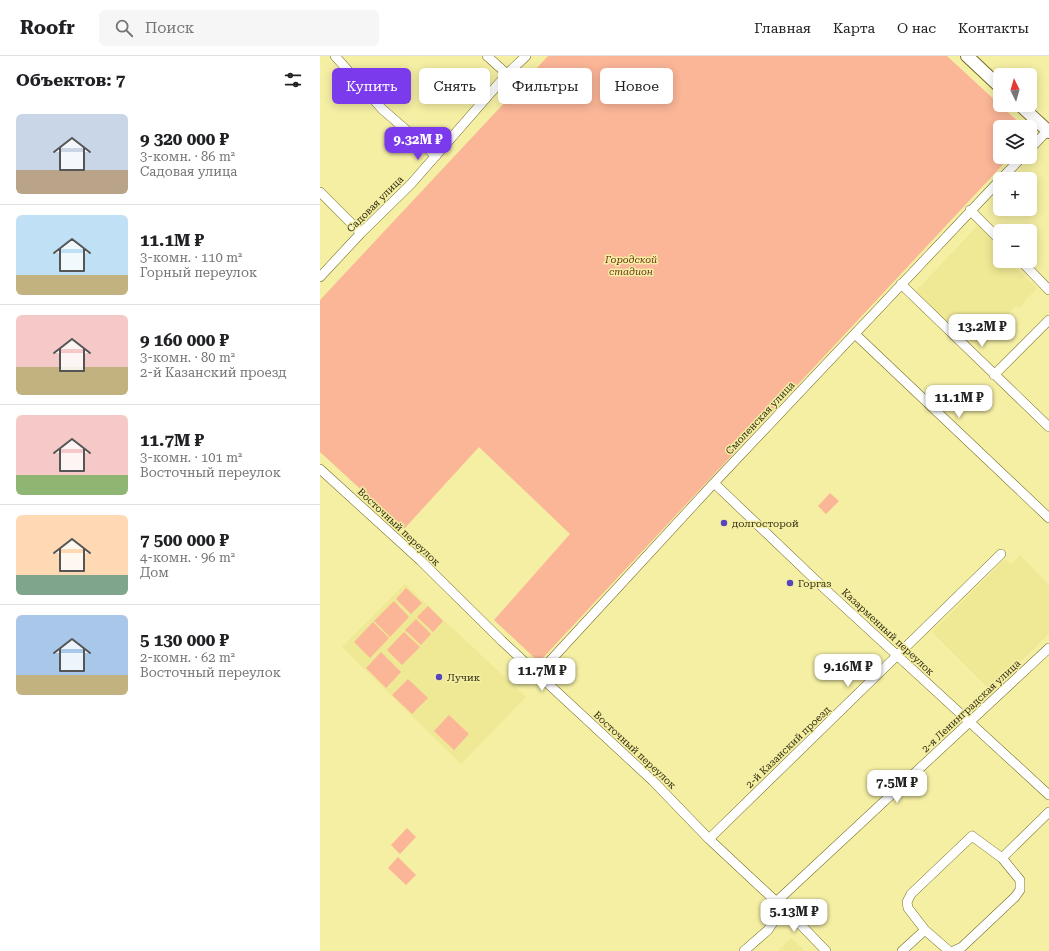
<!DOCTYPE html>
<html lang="ru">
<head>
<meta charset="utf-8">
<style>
  body { margin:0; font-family:"Roboto Serif",serif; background:#f6f6f6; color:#202124; height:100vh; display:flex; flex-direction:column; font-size:15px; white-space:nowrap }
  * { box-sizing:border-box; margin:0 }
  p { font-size:13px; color:#757577 }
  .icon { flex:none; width:22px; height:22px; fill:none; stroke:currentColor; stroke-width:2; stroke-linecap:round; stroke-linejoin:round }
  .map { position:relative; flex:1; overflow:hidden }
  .sheet { display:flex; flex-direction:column; background:#fff; width:320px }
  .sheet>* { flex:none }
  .banner { position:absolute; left:12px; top:12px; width:380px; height:36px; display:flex; gap:8px }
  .needle { width:26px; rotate:355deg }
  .tools { position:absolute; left:673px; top:12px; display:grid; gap:8px }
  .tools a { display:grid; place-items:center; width:44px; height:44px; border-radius:6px; background:#fff; box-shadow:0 2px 10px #0003; font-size:20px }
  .price { position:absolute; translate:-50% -34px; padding:0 9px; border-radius:8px; background:#fff; color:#222; font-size:13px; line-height:26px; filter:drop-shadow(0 1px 2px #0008) }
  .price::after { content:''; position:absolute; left:50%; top:24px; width:12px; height:9px; margin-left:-6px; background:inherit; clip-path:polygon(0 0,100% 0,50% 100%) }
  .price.active { background:#7c3aed; color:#fff }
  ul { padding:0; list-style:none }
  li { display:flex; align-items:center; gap:12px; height:100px; padding:0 16px }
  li+li { border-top:1px solid #e0e0e0 }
  li span { display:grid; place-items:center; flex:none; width:112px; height:80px; border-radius:6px; color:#555 }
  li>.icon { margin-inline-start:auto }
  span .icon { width:48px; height:48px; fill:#fffc; stroke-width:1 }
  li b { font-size:17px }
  h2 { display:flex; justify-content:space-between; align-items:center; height:48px; padding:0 16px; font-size:17px }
  .tag { padding:0 14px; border-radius:6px; background:#fff; box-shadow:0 2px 10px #0003; font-size:14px; line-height:36px }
  .tag.active { background:#7c3aed; color:#fff }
  header { display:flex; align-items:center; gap:24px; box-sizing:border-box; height:56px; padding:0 20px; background:#fff; border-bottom:1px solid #e0e0e0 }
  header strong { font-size:19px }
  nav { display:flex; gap:22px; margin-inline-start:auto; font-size:14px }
  .search { width:280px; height:36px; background:#f6f6f6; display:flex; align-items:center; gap:10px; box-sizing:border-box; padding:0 14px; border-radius:6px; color:#757577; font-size:15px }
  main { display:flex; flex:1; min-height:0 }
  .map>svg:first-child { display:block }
  .built { fill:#efe894 }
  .green { fill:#fbb597 }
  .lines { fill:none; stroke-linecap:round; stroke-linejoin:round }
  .street-casing { stroke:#726b20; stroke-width:10 }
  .secondary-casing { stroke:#726b20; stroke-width:14 }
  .street { stroke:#fff; stroke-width:9 }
  .secondary { stroke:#fff; stroke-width:12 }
  .poi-dot { fill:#5845bd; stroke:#f5efa4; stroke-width:1.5 }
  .labels { text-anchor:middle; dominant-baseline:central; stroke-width:3; stroke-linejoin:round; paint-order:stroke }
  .street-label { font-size:10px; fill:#302d0f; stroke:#f5efa4 }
  .park-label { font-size:10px; font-style:italic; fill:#6d3317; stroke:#f5efa4 }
  .poi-label { font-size:10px; fill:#302d0f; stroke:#f5efa4; text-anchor:start }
</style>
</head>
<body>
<header>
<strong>Roofr</strong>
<div class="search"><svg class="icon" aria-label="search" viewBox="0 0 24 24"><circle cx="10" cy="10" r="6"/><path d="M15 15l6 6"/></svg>Поиск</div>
<nav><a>Главная</a><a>Карта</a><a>О нас</a><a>Контакты</a></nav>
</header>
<main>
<section class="sheet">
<h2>Объектов: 7<svg class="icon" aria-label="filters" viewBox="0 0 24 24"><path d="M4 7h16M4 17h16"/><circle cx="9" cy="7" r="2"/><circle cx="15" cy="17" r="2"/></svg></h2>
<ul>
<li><span style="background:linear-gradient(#c9d6e8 70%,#b9a48a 0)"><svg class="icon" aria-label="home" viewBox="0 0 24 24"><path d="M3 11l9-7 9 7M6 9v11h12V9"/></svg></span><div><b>9 320 000 ₽</b><p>3-комн. · 86 m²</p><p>Садовая улица</p></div></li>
<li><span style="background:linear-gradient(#bfe0f5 75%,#c2b280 0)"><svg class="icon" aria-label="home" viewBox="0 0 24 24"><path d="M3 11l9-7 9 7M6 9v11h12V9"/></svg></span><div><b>11.1M ₽</b><p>3-комн. · 110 m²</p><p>Горный переулок</p></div></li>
<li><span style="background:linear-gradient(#f6c9c9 65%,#c2b280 0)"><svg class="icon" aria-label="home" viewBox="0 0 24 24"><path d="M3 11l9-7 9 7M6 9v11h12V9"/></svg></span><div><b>9 160 000 ₽</b><p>3-комн. · 80 m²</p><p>2-й Казанский проезд</p></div></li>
<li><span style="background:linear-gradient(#f6c9c9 75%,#8fb573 0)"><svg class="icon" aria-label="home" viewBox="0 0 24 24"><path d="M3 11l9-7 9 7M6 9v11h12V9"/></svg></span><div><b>11.7M ₽</b><p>3-комн. · 101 m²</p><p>Восточный переулок</p></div></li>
<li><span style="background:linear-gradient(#ffd9b3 75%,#7fa58c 0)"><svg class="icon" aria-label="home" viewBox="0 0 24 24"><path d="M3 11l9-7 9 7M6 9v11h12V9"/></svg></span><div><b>7 500 000 ₽</b><p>4-комн. · 96 m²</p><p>Дом</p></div></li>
<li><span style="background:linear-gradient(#a9c7e8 75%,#c2b280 0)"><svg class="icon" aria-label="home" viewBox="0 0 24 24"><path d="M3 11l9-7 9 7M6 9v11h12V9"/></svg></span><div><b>5 130 000 ₽</b><p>2-комн. · 62 m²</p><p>Восточный переулок</p></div></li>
</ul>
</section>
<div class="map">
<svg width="729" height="895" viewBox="0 0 729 895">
  <rect width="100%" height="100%" fill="#f5efa4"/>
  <path class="built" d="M660,167L677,182L671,189L680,197V205H688L717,232L699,252L696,250L658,290L648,281L645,284L595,236Z
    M700,499L729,529V578L671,635L612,576L685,503L691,508Z
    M85,528L206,641L141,708L22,591Z
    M471,882L485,895H458Z"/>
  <path class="green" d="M228,0H627L704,71H680V101H690L219,606L174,564L250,478L159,391L84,473L0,396V244Z
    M510,437L519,445L506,458L498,450Z
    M86,532L102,547L91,558L76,543Z
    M74,545L89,561L70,581L54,565Z
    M108,550L123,565L113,576L97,561Z
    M96,563L111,578L101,589L85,574Z
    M53,566L69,582L50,602L34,586Z
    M84,576L100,591L82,609L67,594Z
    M61,596L81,616L66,632L46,612Z
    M88,623L108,642L92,658L72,639Z
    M129,659L149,678L134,694L114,675Z
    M87,772L96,781L80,798L71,789Z
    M78,801L96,819L86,829L68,812Z"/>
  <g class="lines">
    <defs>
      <path id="street" d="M15,0L62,53L116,100
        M167,0L187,18
        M710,93L729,73
        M681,123L702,101
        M0,136L41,177
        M650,154L680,184
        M701,205L729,234
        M0,221L41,177L91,128L187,18L206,0
        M581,228L729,371
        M535,278L729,462
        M674,319L729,264
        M0,413L101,505L182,585L333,725L389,783L478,866L506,895
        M394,427L506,534L729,739
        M218,618L394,427L680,124
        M389,783L681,498
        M605,874L629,895
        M424,895L448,874L454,865L456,846L729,592
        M582,895L605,874L588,852L587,846L591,838L652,780L682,802L729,756
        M633,895L642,891L695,841L700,834V824L682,802"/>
      <path id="secondary" d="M647,0L680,31
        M700,49L729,76"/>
    </defs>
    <use href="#street" class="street-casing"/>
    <use href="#secondary" class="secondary-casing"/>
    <use href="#street" class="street"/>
    <use href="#secondary" class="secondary"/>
  </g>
  <g class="poi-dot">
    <circle cx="404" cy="467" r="4"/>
    <circle cx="470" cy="527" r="4"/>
    <circle cx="119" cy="621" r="4"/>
  </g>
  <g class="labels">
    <g class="street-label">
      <text transform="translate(55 148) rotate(-45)">Садовая улица</text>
      <text transform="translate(440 362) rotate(-47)">Смоленская улица</text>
      <text transform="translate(79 471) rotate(43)">Восточный переулок</text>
      <text transform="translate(568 576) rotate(43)">Казарменный переулок</text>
      <text transform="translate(651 650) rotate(-43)">2-я Ленинградская улица</text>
      <text transform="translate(468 691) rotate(-44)">2-й Казанский проезд</text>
      <text transform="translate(315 694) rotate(43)">Восточный переулок</text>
    </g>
    <g class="park-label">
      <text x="311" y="203">Городской<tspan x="311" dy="12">стадион</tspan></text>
    </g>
    <g class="poi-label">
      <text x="412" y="467">долгосторой</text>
      <text x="478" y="527">Горгаз</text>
      <text x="127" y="621">Лучик</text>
    </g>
  </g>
</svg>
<div class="tools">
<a><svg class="needle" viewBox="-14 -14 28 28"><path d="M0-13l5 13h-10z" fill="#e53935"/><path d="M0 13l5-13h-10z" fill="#757577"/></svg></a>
<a><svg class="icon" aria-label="layers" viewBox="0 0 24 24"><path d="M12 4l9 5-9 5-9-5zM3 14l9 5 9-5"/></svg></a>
<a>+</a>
<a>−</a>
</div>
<b class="price active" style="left:98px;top:105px">9.32M ₽</b>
<b class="price" style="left:662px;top:292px">13.2M ₽</b>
<b class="price" style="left:639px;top:363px">11.1M ₽</b>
<b class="price" style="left:528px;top:632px">9.16M ₽</b>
<b class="price" style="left:222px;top:636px">11.7M ₽</b>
<b class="price" style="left:577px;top:748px">7.5M ₽</b>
<b class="price" style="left:474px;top:877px">5.13M ₽</b>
<div class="banner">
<a class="tag active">Купить</a>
<a class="tag">Снять</a>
<a class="tag">Фильтры</a>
<a class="tag">Новое</a>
</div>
</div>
</main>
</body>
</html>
